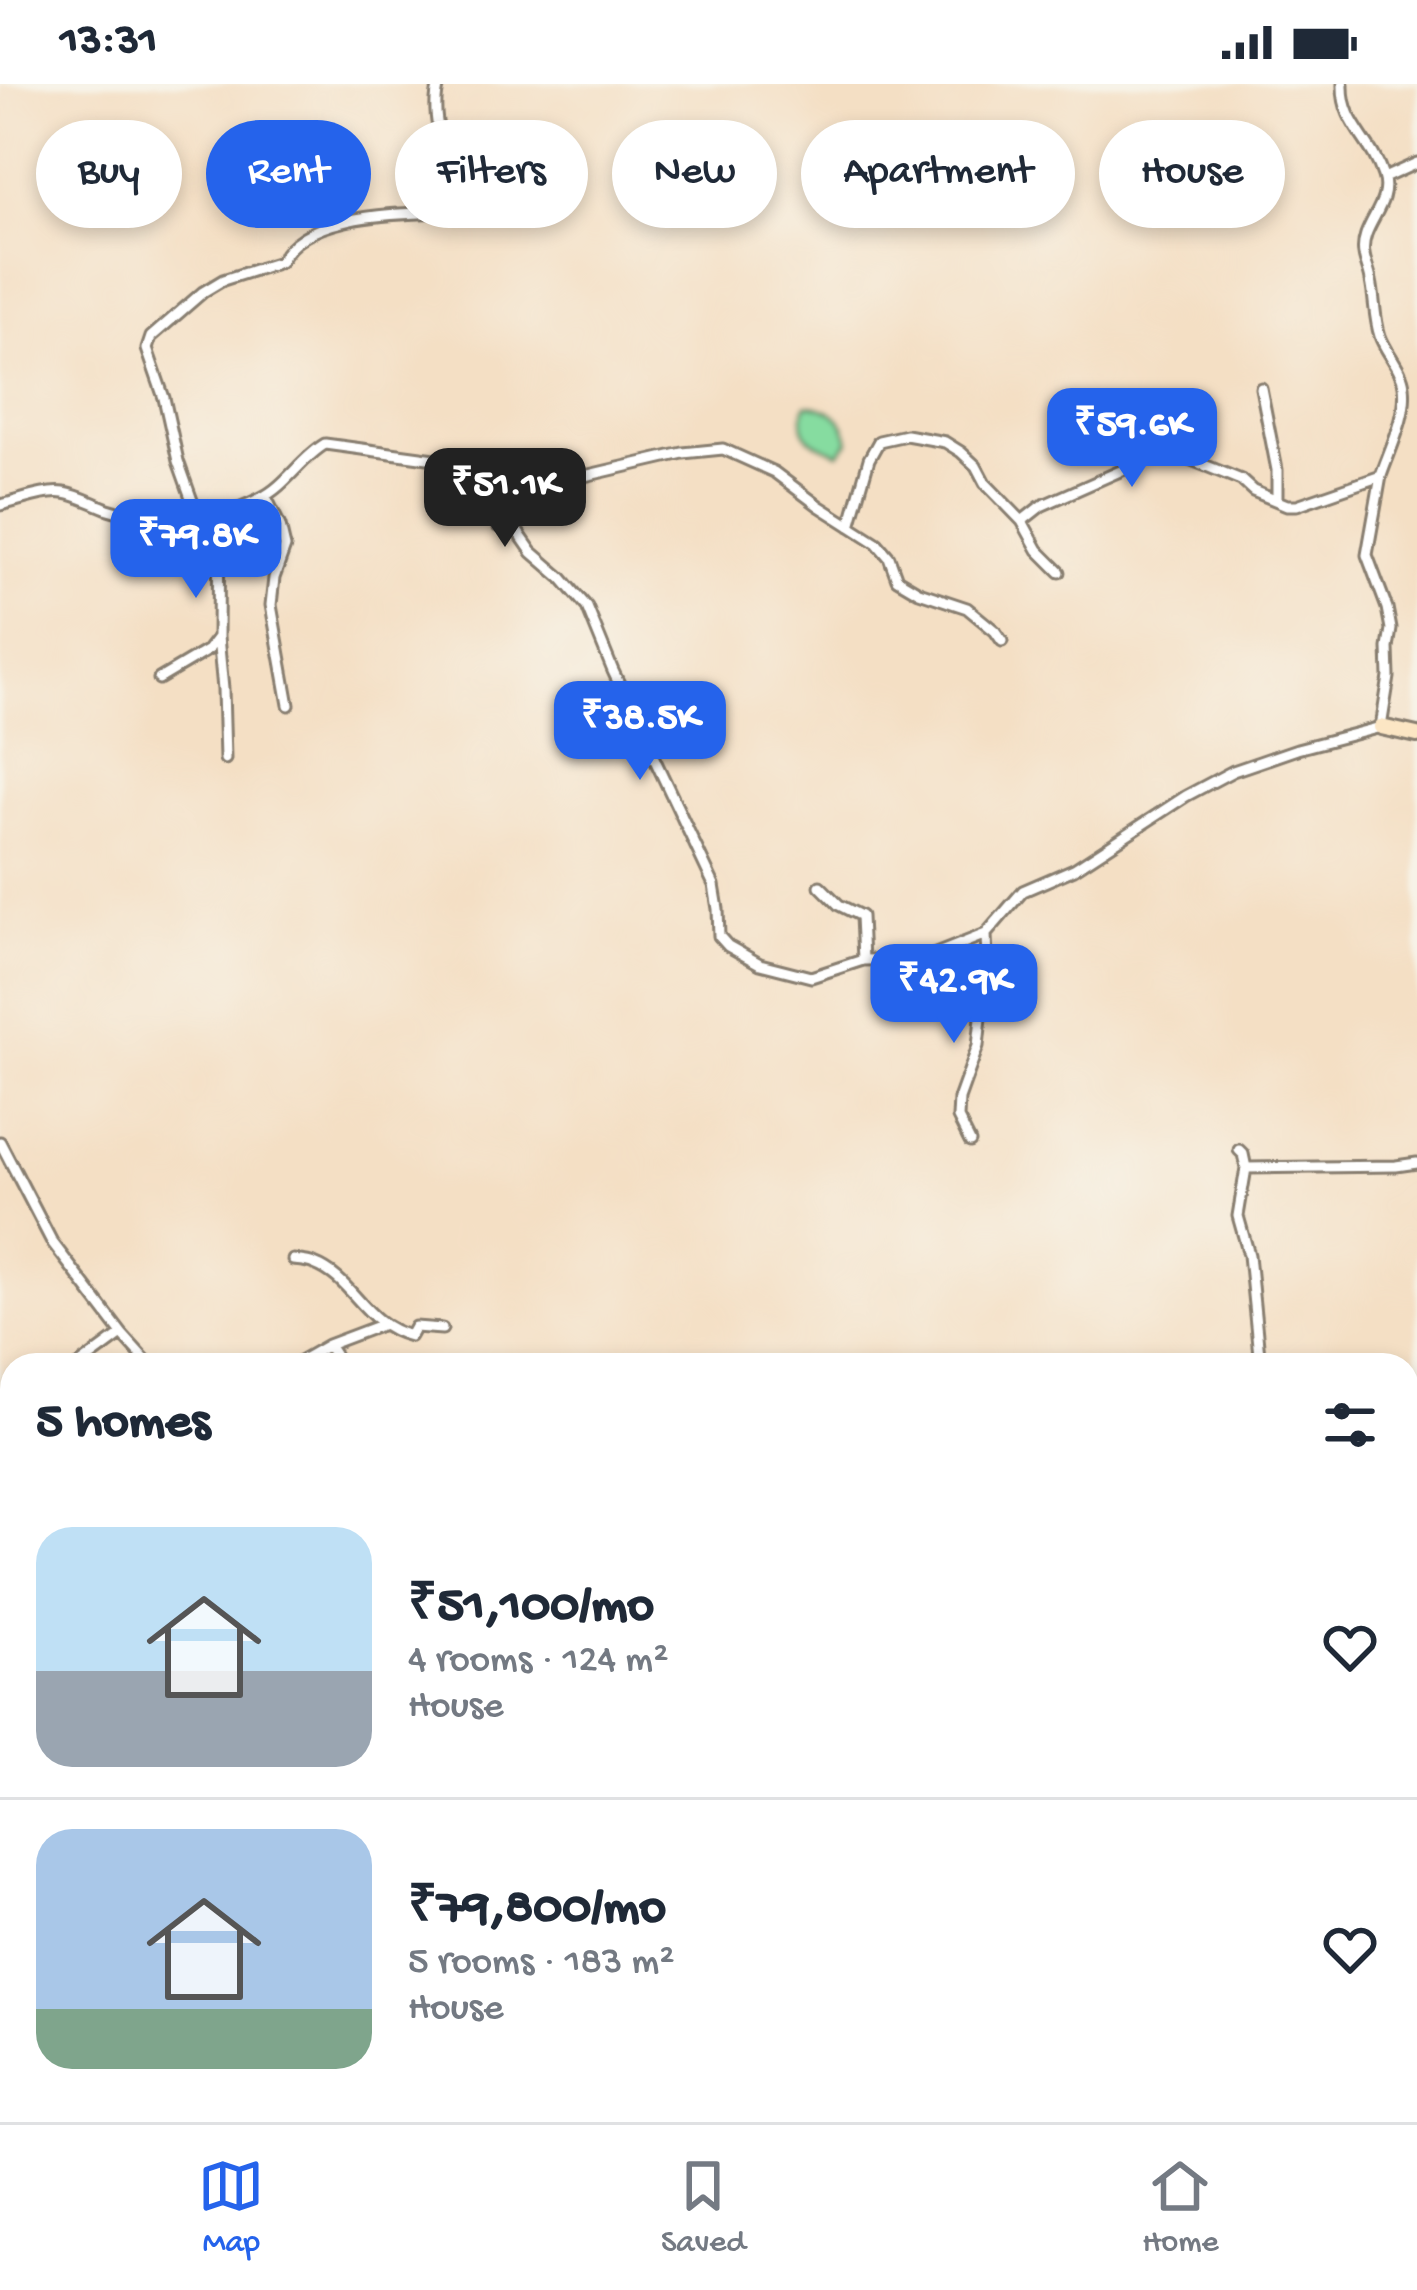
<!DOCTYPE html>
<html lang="en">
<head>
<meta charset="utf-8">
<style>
  body { margin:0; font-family:"Gochi Hand",sans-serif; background:#f2f2f3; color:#1f2937; height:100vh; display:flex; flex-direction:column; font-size:45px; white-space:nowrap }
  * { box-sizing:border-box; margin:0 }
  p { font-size:39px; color:#747a83 }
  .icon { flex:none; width:66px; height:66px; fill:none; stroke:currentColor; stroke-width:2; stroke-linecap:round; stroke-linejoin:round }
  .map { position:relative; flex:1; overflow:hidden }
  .panel { position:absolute; left:0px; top:1269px; width:1419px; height:771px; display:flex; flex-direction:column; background:#fff; border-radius:36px 36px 0 0; box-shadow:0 6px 18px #0003 }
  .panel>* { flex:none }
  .top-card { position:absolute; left:36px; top:36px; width:1347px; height:108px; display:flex; gap:24px }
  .price { position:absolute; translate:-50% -102px; padding:0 27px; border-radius:24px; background:#2563eb; color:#fff; font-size:39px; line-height:78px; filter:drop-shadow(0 3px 6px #0008) }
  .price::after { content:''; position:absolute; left:50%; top:72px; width:36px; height:27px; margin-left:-18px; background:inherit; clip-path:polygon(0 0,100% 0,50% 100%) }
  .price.selected { background:#222; color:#fff }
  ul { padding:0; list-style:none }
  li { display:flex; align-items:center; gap:36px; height:300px; padding:0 36px }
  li+li { border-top:3px solid #e0e1e3 }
  li span { display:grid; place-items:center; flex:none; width:336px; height:240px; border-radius:36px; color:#555 }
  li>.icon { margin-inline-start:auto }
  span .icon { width:144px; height:144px; fill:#fffc; stroke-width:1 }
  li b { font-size:51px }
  h2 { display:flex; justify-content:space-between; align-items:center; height:144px; padding:0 36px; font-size:51px }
  .chip { padding:0 42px; border-radius:54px; background:#fff; box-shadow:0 6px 18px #0003; font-size:42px; line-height:108px }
  .chip.selected { background:#2563eb; color:#fff }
  .status { display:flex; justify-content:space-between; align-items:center; height:84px; padding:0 60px; background:#fff; direction:ltr }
  .status svg { height:33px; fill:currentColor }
  .tabs { display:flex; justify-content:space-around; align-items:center; height:168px; border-top:3px solid #e0e1e3; background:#fff; font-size:33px; color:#747a83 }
  .tabs a { display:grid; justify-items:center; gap:6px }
  .tabs .selected { color:#2563eb }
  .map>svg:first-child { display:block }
  .green { fill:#86dca0; stroke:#517c5e; stroke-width:3 }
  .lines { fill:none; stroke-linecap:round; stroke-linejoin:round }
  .street-casing { stroke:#887e70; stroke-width:15 }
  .secondary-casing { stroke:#887e70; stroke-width:20 }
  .street { stroke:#fff; stroke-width:9 }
  .secondary { stroke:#fce6c4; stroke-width:14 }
</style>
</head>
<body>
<div class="status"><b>13:31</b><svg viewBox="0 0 49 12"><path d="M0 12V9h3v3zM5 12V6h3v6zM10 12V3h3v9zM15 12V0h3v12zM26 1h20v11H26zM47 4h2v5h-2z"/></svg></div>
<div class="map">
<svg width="1417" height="2038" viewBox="0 0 1417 2038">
  <rect width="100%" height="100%" fill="#f7f3e8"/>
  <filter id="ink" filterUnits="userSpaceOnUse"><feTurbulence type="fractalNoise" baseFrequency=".00833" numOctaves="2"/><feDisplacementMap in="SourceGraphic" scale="24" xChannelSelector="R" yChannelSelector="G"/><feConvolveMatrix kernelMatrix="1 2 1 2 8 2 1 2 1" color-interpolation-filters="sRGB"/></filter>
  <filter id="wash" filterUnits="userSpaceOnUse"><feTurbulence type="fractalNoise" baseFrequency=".004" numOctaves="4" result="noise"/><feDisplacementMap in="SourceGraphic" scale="48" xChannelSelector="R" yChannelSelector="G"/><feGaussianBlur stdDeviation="2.7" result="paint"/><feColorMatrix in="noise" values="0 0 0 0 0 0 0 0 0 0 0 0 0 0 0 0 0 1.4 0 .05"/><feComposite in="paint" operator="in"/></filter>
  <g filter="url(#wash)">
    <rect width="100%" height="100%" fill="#f4dfc4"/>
    <path class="green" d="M806,321C829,321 845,334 849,357L839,369C815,359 793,352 806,321Z"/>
  </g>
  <g filter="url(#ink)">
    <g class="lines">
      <defs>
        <path id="street" d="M1384,94L1417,79
          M1261,304L1277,386V415
          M266,413L280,442L285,463L274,494L271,521L289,621
          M0,421C19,417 46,406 64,409C78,411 94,420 108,425C168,443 205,442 261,414C286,402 301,374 325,360L472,380L482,395L498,442L509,441L513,410L520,407L683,369L723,365L774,388L819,422L877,459L889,473L897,495L919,508L967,524L995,547L1002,557
          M509,435L532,468L562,494L587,523L613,587L714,801L718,825L719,852L728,862L760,880L811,893L863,876L923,875L986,850L1023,807L1074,785L1186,712L1233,687L1297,665L1381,643L1389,593L1388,564L1391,545L1387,524L1367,471L1381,392
          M195,437L194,422L178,377L164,314L147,265L151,253L203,208L223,196L280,178C304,129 398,130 445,128C458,85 426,42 439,0
          M1022,437L1041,422L1161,369L1177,370L1241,396L1253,407L1287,421H1297L1381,392C1390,365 1408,331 1404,302C1402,284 1386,269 1380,252C1374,234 1375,215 1371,197C1370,188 1365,179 1364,170C1359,141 1393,121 1383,92C1371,54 1342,41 1343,0
          M850,442L869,375L879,357L906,351L945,358L961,368L976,382L985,399L1022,437L1038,466L1060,488
          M218,553L223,605L225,675
          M159,595L208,566L218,553L219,432
          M820,802L839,821L861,832L863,876
          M0,1058L52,1158L122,1250L150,1281
          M970,1058L958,1034L959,1015L978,962L987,877L986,850
          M1239,1066L1243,1070L1246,1084L1238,1132L1249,1171L1260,1281
          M1246,1084L1396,1082L1417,1079
          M293,1176C300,1177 307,1177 314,1180C354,1195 363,1240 410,1252L415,1243L442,1245
          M328,1261L341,1281
          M80,1281L122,1250
          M293,1281L328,1261L381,1241
          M1407,1715L1417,1722
          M479,2028L483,2038
          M17,2038L36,2028"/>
        <path id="secondary" d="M1381,643L1417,651
          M1409,2038L1417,2027"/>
      </defs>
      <use href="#street" class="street-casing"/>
      <use href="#secondary" class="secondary-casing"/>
      <use href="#street" class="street"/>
      <use href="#secondary" class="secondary"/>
    </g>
  </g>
</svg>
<b class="price" style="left:1132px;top:406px">₹59.6K</b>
<b class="price selected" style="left:505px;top:466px">₹51.1K</b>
<b class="price" style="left:196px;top:517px">₹79.8K</b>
<b class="price" style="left:640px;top:699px">₹38.5K</b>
<b class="price" style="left:954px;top:962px">₹42.9K</b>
<div class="top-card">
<a class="chip">Buy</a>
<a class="chip selected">Rent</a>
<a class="chip">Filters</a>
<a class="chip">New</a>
<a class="chip">Apartment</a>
<a class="chip">House</a>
</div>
<section class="panel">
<h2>5 homes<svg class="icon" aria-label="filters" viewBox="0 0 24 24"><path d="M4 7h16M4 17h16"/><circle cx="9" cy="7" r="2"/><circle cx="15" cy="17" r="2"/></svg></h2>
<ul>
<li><span style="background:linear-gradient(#bfe0f5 60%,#9aa5b1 0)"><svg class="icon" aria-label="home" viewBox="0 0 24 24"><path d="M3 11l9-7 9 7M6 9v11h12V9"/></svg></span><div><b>₹51,100/mo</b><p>4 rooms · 124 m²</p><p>House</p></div><svg class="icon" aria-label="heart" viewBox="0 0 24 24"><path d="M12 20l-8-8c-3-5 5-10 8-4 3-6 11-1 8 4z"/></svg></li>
<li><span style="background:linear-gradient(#a9c7e8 75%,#7fa58c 0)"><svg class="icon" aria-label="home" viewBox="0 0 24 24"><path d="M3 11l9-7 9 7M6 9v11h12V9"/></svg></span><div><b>₹79,800/mo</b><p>5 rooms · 183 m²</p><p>House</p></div><svg class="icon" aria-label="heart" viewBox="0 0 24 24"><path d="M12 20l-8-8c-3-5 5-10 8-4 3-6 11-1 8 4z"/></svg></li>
</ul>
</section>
</div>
<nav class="tabs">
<a class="selected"><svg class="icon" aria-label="map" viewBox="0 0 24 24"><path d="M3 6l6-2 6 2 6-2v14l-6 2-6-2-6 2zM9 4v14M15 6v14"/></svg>Map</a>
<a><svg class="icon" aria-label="saved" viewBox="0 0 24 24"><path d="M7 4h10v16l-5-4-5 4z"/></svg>Saved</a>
<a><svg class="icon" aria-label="home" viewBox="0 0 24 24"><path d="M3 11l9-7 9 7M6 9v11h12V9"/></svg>Home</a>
</nav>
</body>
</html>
